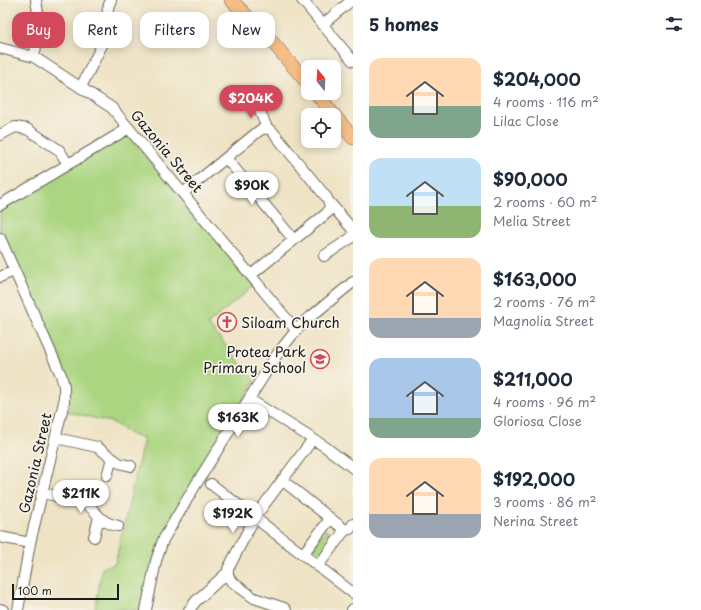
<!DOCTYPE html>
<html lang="en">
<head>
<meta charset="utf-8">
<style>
  body { margin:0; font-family:"Playpen Sans",sans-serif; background:#f2f2f3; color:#1f2937; height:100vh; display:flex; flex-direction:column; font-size:15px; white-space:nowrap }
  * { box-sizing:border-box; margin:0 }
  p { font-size:13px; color:#747a83 }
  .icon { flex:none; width:22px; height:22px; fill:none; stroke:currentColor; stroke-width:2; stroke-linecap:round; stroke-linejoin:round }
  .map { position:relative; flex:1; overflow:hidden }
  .details { display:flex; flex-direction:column; background:#fff; width:348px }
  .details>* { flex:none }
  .hud { position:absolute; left:12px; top:12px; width:281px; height:36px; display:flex; gap:8px }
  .needle { width:26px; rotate:342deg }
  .buttons { position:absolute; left:301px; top:60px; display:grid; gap:8px }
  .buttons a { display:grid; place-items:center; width:40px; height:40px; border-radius:8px; background:#fff; box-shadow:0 2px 10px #0003; font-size:20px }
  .scale { position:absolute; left:12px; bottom:10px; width:107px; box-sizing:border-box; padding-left:4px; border:2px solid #1c1c1c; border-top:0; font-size:11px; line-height:14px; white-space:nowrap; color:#1c1c1c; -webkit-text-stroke:3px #f7f3e8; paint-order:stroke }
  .price { position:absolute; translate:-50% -34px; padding:0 9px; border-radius:14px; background:#fff; color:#222; font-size:13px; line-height:26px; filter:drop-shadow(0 1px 2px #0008) }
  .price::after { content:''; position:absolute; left:50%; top:24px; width:12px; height:9px; margin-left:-6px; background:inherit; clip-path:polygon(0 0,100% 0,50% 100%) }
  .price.active { background:#d1495b; color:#fff }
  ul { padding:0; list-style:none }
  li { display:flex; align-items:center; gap:12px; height:100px; padding:0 16px }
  li span { display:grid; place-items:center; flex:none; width:112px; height:80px; border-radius:12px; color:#555 }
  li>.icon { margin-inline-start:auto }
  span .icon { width:48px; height:48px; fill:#fffc; stroke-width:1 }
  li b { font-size:17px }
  h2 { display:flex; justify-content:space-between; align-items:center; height:48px; padding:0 16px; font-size:17px }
  .pill { padding:0 14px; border-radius:12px; background:#fff; box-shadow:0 2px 10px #0003; font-size:14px; line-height:36px }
  .pill.active { background:#d1495b; color:#fff }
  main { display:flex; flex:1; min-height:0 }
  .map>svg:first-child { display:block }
  .green { fill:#abd580; stroke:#64784e }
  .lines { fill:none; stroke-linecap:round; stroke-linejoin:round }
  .minor-casing { stroke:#666257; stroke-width:12 }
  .major-casing { stroke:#666257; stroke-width:14 }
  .minor { stroke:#fff; stroke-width:10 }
  .major { stroke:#f6be87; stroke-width:13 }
  .labels { text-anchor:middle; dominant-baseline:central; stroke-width:3.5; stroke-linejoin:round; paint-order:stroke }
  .street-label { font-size:14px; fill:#1c1c1c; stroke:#f7f3e8 }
  .poi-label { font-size:14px; fill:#1c1c1c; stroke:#f7f3e8; text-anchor:start }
</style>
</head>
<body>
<main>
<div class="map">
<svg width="353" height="610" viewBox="0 0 353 610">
  <rect width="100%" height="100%" fill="#f7f3e8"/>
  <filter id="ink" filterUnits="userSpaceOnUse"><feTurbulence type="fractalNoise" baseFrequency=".025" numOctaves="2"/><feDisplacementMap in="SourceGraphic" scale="8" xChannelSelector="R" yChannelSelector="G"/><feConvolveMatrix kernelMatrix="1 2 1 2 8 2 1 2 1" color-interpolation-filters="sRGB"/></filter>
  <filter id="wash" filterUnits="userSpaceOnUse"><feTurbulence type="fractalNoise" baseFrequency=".012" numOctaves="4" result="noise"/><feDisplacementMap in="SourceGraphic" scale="16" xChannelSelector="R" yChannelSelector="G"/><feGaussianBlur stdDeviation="0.9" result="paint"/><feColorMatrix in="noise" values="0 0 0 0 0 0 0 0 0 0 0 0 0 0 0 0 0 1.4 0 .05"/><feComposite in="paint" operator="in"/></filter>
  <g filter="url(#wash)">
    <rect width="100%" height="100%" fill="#efe3c5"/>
    <path class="green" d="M126,135H128L255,285L208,324L255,381L170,520L142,610H95L102,568L115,564L144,438L134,436L114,423L65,411L66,380L0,232V208Z
      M326,530L334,536L317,559L309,552Z"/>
  </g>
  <g filter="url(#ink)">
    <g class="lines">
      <defs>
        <path id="minor" d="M302,0L353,61
          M322,25L352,0
          M0,48L34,57L112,108L296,330
          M34,57L40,26L36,0
          M81,87L109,31C112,17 103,16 111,0
          M256,102L267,128
          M0,135L15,127L27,129L59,150L68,164
          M226,158L294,240
          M183,193L260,130L267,128L272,131L327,198L330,206L327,213L251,275
          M330,203L353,230
          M0,205L129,128
          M0,238L61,375L64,386V402L30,543L18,610
          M324,256L351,238L353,234
          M0,277L14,271
          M249,399L324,446L353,468
          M56,438L97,447L119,463L131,466
          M107,476L112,458
          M282,480L345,530
          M211,484L353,593
          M43,493L83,502C98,510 97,522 118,526
          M0,537L30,543
          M94,537L99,517
          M303,554L330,519
          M318,566L345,530L350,529L353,524
          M0,609L3,610
          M146,610L156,561L163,540L195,486L249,399L278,353L294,333L303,323L353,282
          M189,610L196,601L228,572
          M286,610L284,608L254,598L231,581L228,575V569L255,517L313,439
          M352,610L353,609"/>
        <path id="major" d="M231,0L268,37L308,84
          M316,93L334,115
          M334,115L353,138"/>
      </defs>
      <use href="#minor" class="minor-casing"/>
      <use href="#major" class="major-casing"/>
      <use href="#minor" class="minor"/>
      <use href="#major" class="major"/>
    </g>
  </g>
  <defs>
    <symbol id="church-ring" viewBox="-11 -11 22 22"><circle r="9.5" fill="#f7f3e8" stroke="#d1495b" stroke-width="1.5"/><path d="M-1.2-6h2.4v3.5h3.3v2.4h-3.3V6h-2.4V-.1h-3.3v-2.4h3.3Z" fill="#d1495b"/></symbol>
    <symbol id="school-ring" viewBox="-11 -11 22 22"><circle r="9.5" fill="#f7f3e8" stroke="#d1495b" stroke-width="1.5"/><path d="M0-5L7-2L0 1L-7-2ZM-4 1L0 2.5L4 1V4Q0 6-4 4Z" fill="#d1495b"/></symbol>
  </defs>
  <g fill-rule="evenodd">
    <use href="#church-ring" x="216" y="311" width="22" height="22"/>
    <use href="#school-ring" x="309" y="348" width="22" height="22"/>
  </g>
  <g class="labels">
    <g class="street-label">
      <text transform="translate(167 151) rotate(50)">Gazonia Street</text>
      <text transform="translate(35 463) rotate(-77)">Gazonia Street</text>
    </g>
    <g class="poi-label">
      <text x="241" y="322">Siloam Church</text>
      <text x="306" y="351" text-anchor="end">Protea Park<tspan x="306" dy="16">Primary School</tspan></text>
    </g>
  </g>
</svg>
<div class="buttons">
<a><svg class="needle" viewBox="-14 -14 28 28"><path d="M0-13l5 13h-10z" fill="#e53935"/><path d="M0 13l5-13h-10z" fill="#747a83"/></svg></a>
<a><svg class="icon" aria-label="locate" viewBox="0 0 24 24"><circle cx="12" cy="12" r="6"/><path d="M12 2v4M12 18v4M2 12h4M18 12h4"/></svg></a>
</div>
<div class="scale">100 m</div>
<b class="price active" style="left:251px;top:119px">$204K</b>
<b class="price" style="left:252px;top:206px">$90K</b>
<b class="price" style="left:238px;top:438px">$163K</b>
<b class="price" style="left:81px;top:514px">$211K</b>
<b class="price" style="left:233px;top:534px">$192K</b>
<div class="hud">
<a class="pill active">Buy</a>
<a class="pill">Rent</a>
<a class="pill">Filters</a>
<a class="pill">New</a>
</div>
</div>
<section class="details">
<h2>5 homes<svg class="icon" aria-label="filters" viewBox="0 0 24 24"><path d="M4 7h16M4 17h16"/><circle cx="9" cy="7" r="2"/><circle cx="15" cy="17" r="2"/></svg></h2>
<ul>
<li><span style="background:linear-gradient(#ffd9b3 60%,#7fa58c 0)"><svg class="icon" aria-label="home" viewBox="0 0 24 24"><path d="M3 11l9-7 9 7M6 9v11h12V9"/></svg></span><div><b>$204,000</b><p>4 rooms · 116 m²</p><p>Lilac Close</p></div></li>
<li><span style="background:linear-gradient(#bfe0f5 60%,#8fb573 0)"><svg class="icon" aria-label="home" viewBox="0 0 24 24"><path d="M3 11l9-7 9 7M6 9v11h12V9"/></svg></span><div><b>$90,000</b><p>2 rooms · 60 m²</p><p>Melia Street</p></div></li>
<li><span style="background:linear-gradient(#ffd9b3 75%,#9aa5b1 0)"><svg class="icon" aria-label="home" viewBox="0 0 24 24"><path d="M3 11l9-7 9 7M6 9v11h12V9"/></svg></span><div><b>$163,000</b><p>2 rooms · 76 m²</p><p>Magnolia Street</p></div></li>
<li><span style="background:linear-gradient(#a9c7e8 75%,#7fa58c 0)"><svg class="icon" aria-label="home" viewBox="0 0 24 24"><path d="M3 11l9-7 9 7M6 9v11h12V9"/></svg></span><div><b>$211,000</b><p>4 rooms · 96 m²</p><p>Gloriosa Close</p></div></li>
<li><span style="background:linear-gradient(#ffd9b3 70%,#9aa5b1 0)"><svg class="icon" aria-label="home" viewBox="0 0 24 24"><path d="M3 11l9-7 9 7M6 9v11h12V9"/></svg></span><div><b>$192,000</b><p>3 rooms · 86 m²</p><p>Nerina Street</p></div></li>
</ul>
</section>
</main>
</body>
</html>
